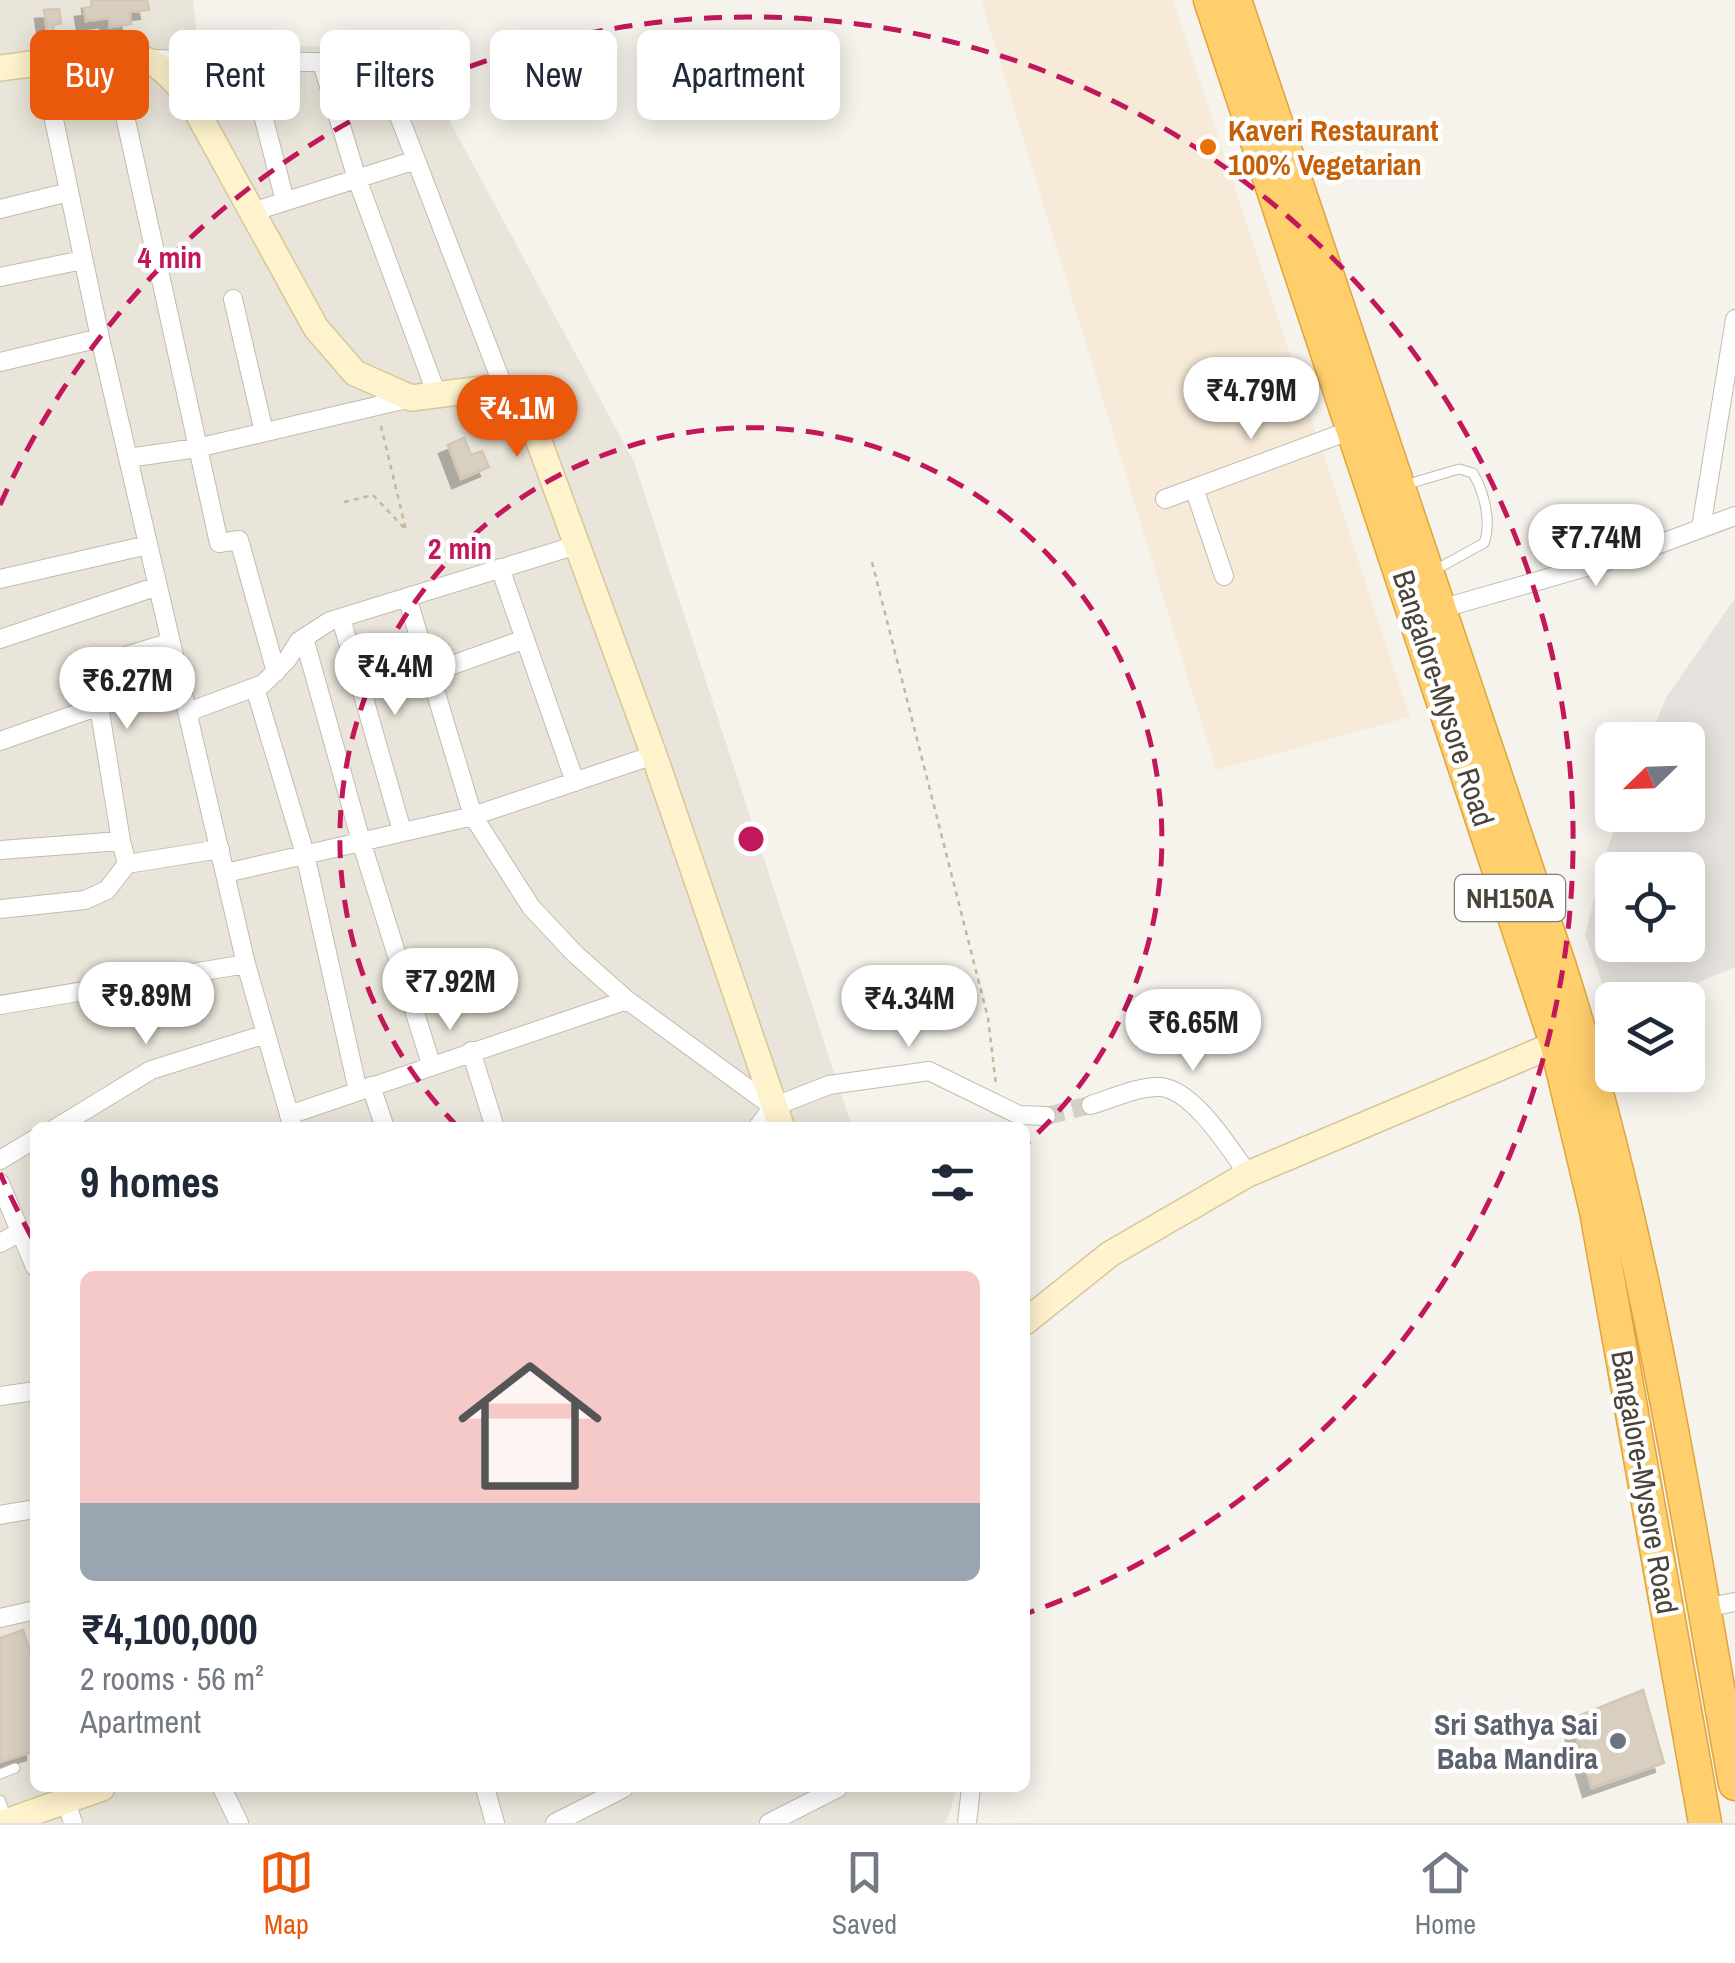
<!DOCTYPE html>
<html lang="en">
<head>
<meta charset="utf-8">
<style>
  body { margin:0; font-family:"Archivo Narrow",sans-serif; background:#f6f6f7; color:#1f2937; height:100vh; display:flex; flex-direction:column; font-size:38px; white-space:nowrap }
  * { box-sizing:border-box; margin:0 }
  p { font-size:32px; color:#747a83 }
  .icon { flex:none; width:55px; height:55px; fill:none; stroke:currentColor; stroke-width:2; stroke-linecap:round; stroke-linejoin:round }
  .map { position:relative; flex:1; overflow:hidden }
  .details { position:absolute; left:30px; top:1122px; width:1000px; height:670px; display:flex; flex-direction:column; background:#fff; border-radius:15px; box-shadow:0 5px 25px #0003 }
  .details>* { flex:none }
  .banner { position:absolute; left:30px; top:30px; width:1000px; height:90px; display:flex; gap:20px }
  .needle { width:65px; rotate:247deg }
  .buttons { position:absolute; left:1595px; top:722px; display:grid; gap:20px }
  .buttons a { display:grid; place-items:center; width:110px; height:110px; border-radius:15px; background:#fff; box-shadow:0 5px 25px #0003; font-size:50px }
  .price { position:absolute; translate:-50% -85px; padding:0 22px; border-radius:35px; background:#fff; color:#222; font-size:32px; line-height:65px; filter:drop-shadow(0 2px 5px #0008) }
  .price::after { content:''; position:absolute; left:50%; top:60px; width:30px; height:22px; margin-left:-15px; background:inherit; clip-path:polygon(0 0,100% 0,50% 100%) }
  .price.selected { background:#ea580c; color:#fff }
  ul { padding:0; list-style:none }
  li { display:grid; align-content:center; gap:20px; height:530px; padding:0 50px }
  li span { display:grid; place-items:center; height:310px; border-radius:15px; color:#555 }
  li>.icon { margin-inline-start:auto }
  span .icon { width:180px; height:180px; fill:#fffc; stroke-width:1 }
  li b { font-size:42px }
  h2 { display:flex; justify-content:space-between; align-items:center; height:120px; padding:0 50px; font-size:42px }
  .pill { padding:0 35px; border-radius:15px; background:#fff; box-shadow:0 5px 25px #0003; font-size:35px; line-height:90px }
  .pill.selected { background:#ea580c; color:#fff }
  .dock { display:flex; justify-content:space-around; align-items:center; height:140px; border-top:2px solid #e0e1e3; background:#fff; font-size:28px; color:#747a83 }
  .dock a { display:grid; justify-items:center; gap:5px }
  .dock .selected { color:#ea580c }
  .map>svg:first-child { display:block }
  .residential { fill:#eae5da }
  .commercial { fill:#f7ead8 }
  .industrial { fill:#e6e2dd; fill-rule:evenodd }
  .building { fill:#d8cfc1; stroke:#d3c7b4; stroke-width:2.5; filter:url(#shadow) }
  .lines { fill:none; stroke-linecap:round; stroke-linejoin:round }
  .street-tunnel { stroke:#d4d0c8; stroke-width:18; stroke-dasharray:18 9; stroke-linecap:butt }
  .lane-casing { stroke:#c2bbae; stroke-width:11 }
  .street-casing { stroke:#c2bbae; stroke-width:20 }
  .secondary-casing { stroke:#d6c79b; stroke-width:28 }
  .highway-casing { stroke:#e0a43c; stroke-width:35 }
  .path { stroke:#c4b79f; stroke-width:2.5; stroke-dasharray:5 5; stroke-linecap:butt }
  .lane { stroke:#fff; stroke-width:9 }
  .street { stroke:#fff; stroke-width:18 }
  .secondary { stroke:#fff3cd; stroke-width:25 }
  .highway { stroke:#ffcf6e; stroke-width:32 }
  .ring { fill:none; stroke:#c2185b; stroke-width:5; stroke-dasharray:18 12 }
  .food-dot { fill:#e8710a; stroke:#fff; stroke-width:4 }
  .worship-dot { fill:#6b7280; stroke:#fff; stroke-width:4 }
  .labels { text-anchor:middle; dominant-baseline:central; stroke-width:9; stroke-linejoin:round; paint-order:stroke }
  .shield { fill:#fff; stroke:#817c74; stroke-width:2.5 }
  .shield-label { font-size:28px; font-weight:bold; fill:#4b4439 }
  .food-label { font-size:30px; font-weight:bold; fill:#c56008; stroke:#fff; text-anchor:start }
  .street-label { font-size:30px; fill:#4b4439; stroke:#fff }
  .worship-label { font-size:30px; font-weight:bold; fill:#5b616d; stroke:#fff; text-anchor:end }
  .centre { fill:#c2185b; stroke:#fff; stroke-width:5 }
  .ring-label { font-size:30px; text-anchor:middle; font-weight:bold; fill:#c2185b; stroke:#fff; stroke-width:9; stroke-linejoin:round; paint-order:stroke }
</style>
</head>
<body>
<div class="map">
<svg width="1735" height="1823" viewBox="0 0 1735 1823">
  <defs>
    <filter id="shadow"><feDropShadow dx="-9" dy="9" stdDeviation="0" flood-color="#0004"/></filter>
  </defs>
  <rect width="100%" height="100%" fill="#f6f3ec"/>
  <path class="residential" d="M0,0H193L198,47L409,46L634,462L852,1127L35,1128V1788H957L946,1823H0Z"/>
  <path class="commercial" d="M981,0H1173L1410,717L1216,770Z"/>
  <path class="industrial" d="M1735,598V967L1658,1000H1612V1010L1585,935L1605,855L1620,815H1688V740H1649L1666,698ZM1612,870H1688V945H1612Z"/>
  <path class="building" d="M91,0H147L149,10L130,12L131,24L110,27L109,18L86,21L84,8L92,7Z
    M59,9L61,23L53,25L55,37L48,38L44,10Z
    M464,438L471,455L482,451L489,467L461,479L448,445Z
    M23,1630L35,1666V1751L0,1762V1638Z
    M1643,1690L1664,1763L1592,1788L1571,1719Z"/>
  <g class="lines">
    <path class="street-tunnel" d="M1046,1116L1091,1105"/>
    <defs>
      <path id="lane" d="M1405,485L1459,469L1473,473C1484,492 1492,522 1484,543L1435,570
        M0,1774L15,1768
        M0,1800L7,1818"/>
      <path id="street" d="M112,57L219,543L239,540L276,672
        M146,59L364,63L376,68L384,77L505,391
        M249,61L285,201
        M42,63L100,338L246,964L293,1128
        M322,63L357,179L437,395
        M0,209L69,192
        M252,212L416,160
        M0,277L83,260
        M233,299L264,432
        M0,362L100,338
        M128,458L197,448L411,398
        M1194,488L1224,576
        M1165,499L1354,429
        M1701,528L1735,319
        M500,568L575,782
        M0,579L148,545
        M407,597L473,816L531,907L575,954L627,1000L773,1107
        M1440,609L1635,553L1735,516
        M341,618L402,831
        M304,638L361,841L431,1064
        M0,639L158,586
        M430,673L525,639
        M255,688L305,854L358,1091
        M188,712L263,684L287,660L299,641L330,621L577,545
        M0,741L99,706
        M121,841L99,706L121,700L109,661L171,642
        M0,850L121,841L127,864L220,849
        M226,873L473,816L654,755
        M0,909L85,900L107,890L127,864
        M0,1005L246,964
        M471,1051L495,1128
        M371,1086L385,1128
        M1091,1105C1111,1099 1138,1086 1160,1087C1193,1089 1230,1149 1248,1174
        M289,1115L627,1000
        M56,1128L151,1070L266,1034
        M757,1128L773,1107L829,1085L929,1071L1019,1115L1046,1116
        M0,1160L35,1139
        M0,1183L35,1267
        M0,1243L20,1232
        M0,1396L35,1391
        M0,1515L35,1509
        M1704,1608L1735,1602
        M0,1618L35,1610
        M222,1788L239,1823
        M485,1788L495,1823
        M65,1798L73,1823
        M555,1823L624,1788
        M769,1823L838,1788
        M967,1823L971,1788"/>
      <path id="secondary" d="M0,68C38,64 107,50 142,59C162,63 177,85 190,99L316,328L355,373L411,398L491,388L505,391L516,399L533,425L654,755L782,1128
        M1025,1322L1110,1254L1248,1174L1572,1037
        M3,1823L102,1788"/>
      <path id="highway" d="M1210,0L1556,1043L1596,1211L1705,1823
        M1235,0L1560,967C1645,1233 1686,1509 1735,1784"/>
    </defs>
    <use href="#lane" class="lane-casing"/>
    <use href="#street" class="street-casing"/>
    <use href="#secondary" class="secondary-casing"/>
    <use href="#highway" class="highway-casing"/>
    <path class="path" d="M344,502L373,495L406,530L380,422
      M872,562L988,1018L996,1085"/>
    <use href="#lane" class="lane"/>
    <use href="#street" class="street"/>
    <use href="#secondary" class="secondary"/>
    <use href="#highway" class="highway"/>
  </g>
  <g class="ring">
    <path d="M458 1127A411 411 0 1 1 1026 1144"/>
    <path d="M32 1238A822 822 0 0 1 0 1173M0 505A822 822 0 1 1 1025 1614"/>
  </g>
  <circle class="food-dot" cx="1208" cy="147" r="10"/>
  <circle class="worship-dot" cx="1618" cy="1741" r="10"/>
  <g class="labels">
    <rect class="shield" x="1455" y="875" width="110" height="46" rx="8"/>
    <g class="shield-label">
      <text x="1510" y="898">NH150A</text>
    </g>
    <g class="food-label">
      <text x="1228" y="130">Kaveri Restaurant<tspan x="1228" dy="34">100% Vegetarian</tspan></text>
    </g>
    <g class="street-label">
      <text transform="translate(1444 698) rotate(72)">Bangalore-Mysore Road</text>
      <text transform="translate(1645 1482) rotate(80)">Bangalore-Mysore Road</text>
    </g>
    <g class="worship-label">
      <text x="1598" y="1724">Sri Sathya Sai<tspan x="1598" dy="34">Baba Mandira</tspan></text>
    </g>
  </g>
  <circle cx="751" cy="839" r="15" class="centre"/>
  <g class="ring-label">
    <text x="170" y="268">4 min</text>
    <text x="460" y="559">2 min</text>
  </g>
</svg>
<div class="buttons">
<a><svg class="needle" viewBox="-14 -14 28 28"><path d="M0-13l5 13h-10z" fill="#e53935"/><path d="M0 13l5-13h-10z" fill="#747a83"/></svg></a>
<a><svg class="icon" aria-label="locate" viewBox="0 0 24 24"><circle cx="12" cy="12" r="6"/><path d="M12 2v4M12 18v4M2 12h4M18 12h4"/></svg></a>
<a><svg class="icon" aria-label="layers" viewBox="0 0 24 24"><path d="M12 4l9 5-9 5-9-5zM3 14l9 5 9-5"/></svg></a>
</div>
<b class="price" style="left:1251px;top:442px">₹4.79M</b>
<b class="price selected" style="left:517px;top:460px">₹4.1M</b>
<b class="price" style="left:1596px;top:589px">₹7.74M</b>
<b class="price" style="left:395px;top:718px">₹4.4M</b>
<b class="price" style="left:127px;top:732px">₹6.27M</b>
<b class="price" style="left:450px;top:1033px">₹7.92M</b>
<b class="price" style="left:146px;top:1047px">₹9.89M</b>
<b class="price" style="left:909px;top:1050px">₹4.34M</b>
<b class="price" style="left:1193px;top:1074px">₹6.65M</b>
<div class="banner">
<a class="pill selected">Buy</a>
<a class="pill">Rent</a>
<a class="pill">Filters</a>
<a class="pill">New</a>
<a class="pill">Apartment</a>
</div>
<section class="details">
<h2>9 homes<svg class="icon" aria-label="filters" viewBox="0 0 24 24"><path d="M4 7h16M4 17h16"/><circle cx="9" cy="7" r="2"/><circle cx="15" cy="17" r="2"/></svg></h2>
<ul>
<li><span style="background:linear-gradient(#f6c9c9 75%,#9aa5b1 0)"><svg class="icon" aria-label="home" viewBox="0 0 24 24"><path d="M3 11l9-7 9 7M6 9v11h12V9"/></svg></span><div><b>₹4,100,000</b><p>2 rooms · 56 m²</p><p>Apartment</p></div></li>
</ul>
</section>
</div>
<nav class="dock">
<a class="selected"><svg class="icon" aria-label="map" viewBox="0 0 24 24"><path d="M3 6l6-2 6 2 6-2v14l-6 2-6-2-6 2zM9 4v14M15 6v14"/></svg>Map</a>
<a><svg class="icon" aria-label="saved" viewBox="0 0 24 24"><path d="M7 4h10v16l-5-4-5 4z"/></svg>Saved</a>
<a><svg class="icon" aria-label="home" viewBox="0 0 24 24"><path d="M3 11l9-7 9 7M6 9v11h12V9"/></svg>Home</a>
</nav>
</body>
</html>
